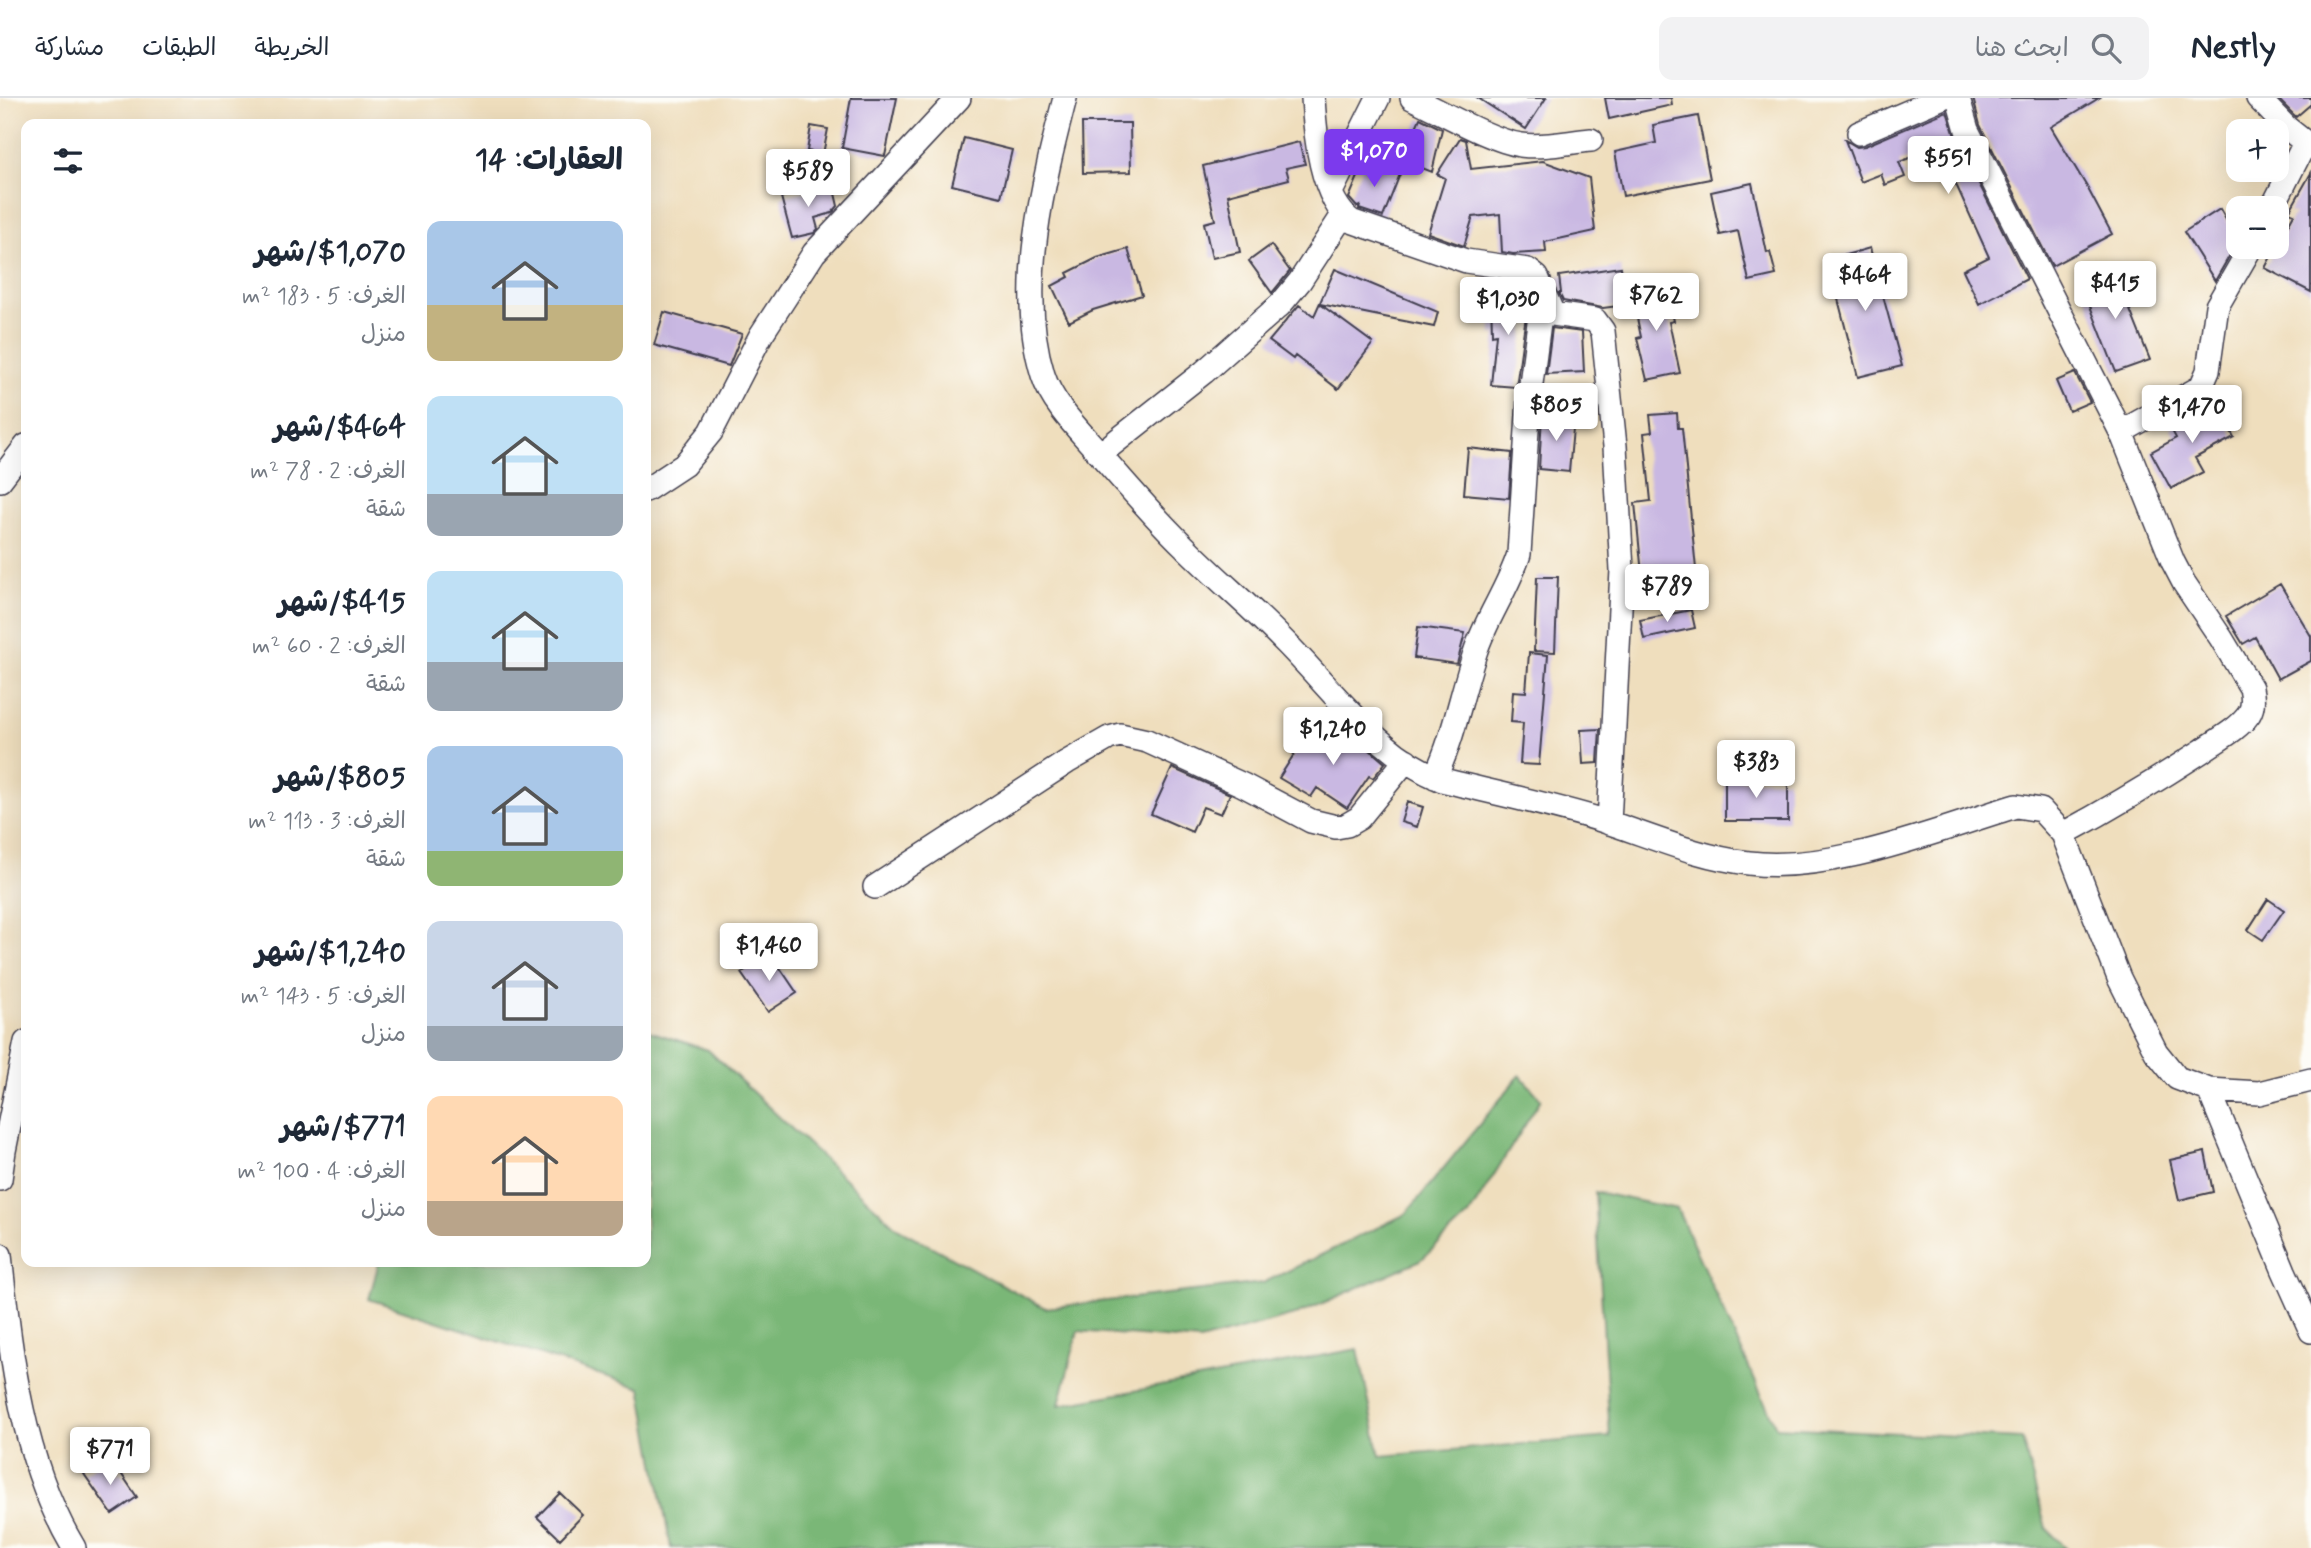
<!DOCTYPE html>
<html lang="ar">
<head>
<meta charset="utf-8">
<style>
  body { margin:0; font-family:Mynerve,"Playpen Sans Arabic",sans-serif; background:#f2f2f3; color:#1f2937; direction:rtl; height:100vh; display:flex; flex-direction:column; font-size:26px; white-space:nowrap }
  * { box-sizing:border-box; margin:0 }
  p { font-size:23px; color:#747a83 }
  .icon { flex:none; width:38px; height:38px; fill:none; stroke:currentColor; stroke-width:2; stroke-linecap:round; stroke-linejoin:round }
  .map { position:relative; flex:1; overflow:hidden; direction:ltr }
  .details { position:absolute; left:21px; top:21px; width:630px; height:1148px; display:flex; flex-direction:column; background:#fff; border-radius:14px; box-shadow:0 7px 28px #0002; direction:rtl }
  .details>* { flex:none }
  .controls { position:absolute; left:2226px; top:21px; display:grid; gap:14px }
  .controls a { display:grid; place-items:center; width:63px; height:63px; border-radius:14px; background:#fff; box-shadow:0 7px 28px #0002; font-size:35px }
  .price { position:absolute; translate:-50% -60px; padding:0 16px; border-radius:7px; background:#fff; color:#222; font-size:23px; line-height:46px; filter:drop-shadow(0 2px 4px #0008) }
  .price::after { content:''; position:absolute; left:50%; top:42px; width:21px; height:16px; margin-left:-10px; background:inherit; clip-path:polygon(0 0,100% 0,50% 100%) }
  .price.current { background:#7c3aed; color:#fff }
  ul { padding:0; list-style:none }
  li { display:flex; align-items:center; gap:21px; height:175px; padding:0 28px }
  li span { display:grid; place-items:center; flex:none; width:196px; height:140px; border-radius:14px; color:#555 }
  li>.icon { margin-inline-start:auto }
  span .icon { width:84px; height:84px; fill:#fffc; stroke-width:1 }
  li b { font-size:30px }
  h2 { display:flex; justify-content:space-between; align-items:center; height:84px; padding:0 28px; font-size:30px }
  header { display:flex; align-items:center; gap:42px; box-sizing:border-box; height:98px; padding:0 35px; background:#fff; border-bottom:2px solid #e0e1e3 }
  header strong { font-size:33px }
  nav { display:flex; gap:38px; margin-inline-start:auto; font-size:24px }
  .search { width:490px; height:63px; background:#f2f2f3; display:flex; align-items:center; gap:18px; box-sizing:border-box; padding:0 24px; border-radius:14px; color:#747a83; font-size:26px }
  .map>svg:first-child { display:block }
  .forest { fill:#7ab777; stroke:#4e6c59; stroke-width:2 }
  .building { fill:#c9b8e2 }
  .lines { fill:none; stroke-linecap:round; stroke-linejoin:round }
  .street-casing { stroke:#413e4e; stroke-width:26 }
  .street { stroke:#fff; stroke-width:23 }
</style>
</head>
<body>
<header>
<strong>Nestly</strong>
<div class="search"><svg class="icon" aria-label="search" viewBox="0 0 24 24"><circle cx="10" cy="10" r="6"/><path d="M15 15l6 6"/></svg>ابحث هنا</div>
<nav><a>الخريطة</a><a>الطبقات</a><a>مشاركة</a></nav>
</header>
<div class="map">
<svg width="2311" height="1450" viewBox="0 0 2311 1450">
  <rect width="100%" height="100%" fill="#fdfcf7"/>
  <filter id="ink" filterUnits="userSpaceOnUse"><feTurbulence type="fractalNoise" baseFrequency=".0143" numOctaves="2"/><feDisplacementMap in="SourceGraphic" scale="14" xChannelSelector="R" yChannelSelector="G"/><feConvolveMatrix kernelMatrix="1 2 1 2 8 2 1 2 1" color-interpolation-filters="sRGB"/></filter>
  <filter id="wash" filterUnits="userSpaceOnUse"><feTurbulence type="fractalNoise" baseFrequency=".00686" numOctaves="4" result="noise"/><feDisplacementMap in="SourceGraphic" scale="28" xChannelSelector="R" yChannelSelector="G"/><feGaussianBlur stdDeviation="1.57" result="paint"/><feColorMatrix in="noise" values="0 0 0 0 0 0 0 0 0 0 0 0 0 0 0 0 0 1.4 0 .05"/><feComposite in="paint" operator="in"/></filter>
  <g filter="url(#wash)">
    <rect width="100%" height="100%" fill="#efdebd"/>
    <path class="forest" d="M646,932L708,952L897,1130L1045,1210L1263,1185L1406,1116L1520,977L1541,1001L1469,1117L1421,1162L1298,1216L1200,1243L1078,1233L1059,1307L1358,1251L1380,1358L1610,1339L1595,1094L1677,1111L1776,1329L2022,1341L2046,1430L2066,1450H671L641,1290L369,1201L379,1164H646Z"/>
    <g id="blocks">
      <path class="building" d="M851,0H897L885,58L842,50Z
        M1478,0H1546L1526,31Z
        M1605,0H1671L1672,7L1609,21Z
        M1973,0H2099L2051,29L2087,89L2112,136L2052,168L1980,27Z
        M2277,0H2311V6L2296,19Z
        M1947,13L1955,38L2027,181L1979,206L1963,172L1989,159L1939,49L1899,64L1905,79L1885,87L1881,76L1861,84L1845,42L1857,49L1865,48Z
        M1698,18L1710,81L1623,98L1615,54L1656,45L1653,27Z
        M1420,20L1442,31L1432,74L1402,62Z
        M1082,25H1130L1131,74L1083,75Z
        M811,28L828,31L823,56L807,53Z
        M964,40L1012,52L1001,99L952,87Z
        M1460,40L1466,42L1471,71L1543,63L1589,80L1595,133L1545,144L1546,154L1513,156L1502,154L1500,116L1473,119L1464,148L1428,135L1445,80L1437,76Z
        M1299,44L1305,66L1286,70L1289,81L1228,97L1240,154L1212,160L1204,125L1215,122L1203,68Z
        M1365,62L1400,76L1383,119L1359,111L1360,108L1357,109L1349,100Z
        M2311,75V194L2265,170L2294,116L2289,114Z
        M1752,85L1767,155L1770,154L1776,177L1749,183L1738,133L1720,137L1711,94Z
        M833,87L838,108L832,115L815,120L818,131L814,135L792,140L781,99Z
        M2220,111L2238,143L2215,183L2184,134Z
        M1271,147L1290,173L1272,195L1249,163Z
        M1870,150L1902,268L1858,279L1828,162Z
        M1128,151L1142,197L1093,212L1069,224L1052,188L1069,179L1067,175L1097,160Z
        M1621,169L1626,207L1603,210L1563,203L1559,195H1561L1559,178Z
        M1335,171L1438,214L1434,229L1320,206L1373,245L1338,291L1295,258L1293,261L1269,243L1299,207L1314,218Z
        M2114,172L2150,262L2116,274L2081,185Z
        M1666,188L1674,223L1669,224L1680,275L1647,282L1637,240L1641,239L1632,196Z
        M1529,196L1516,289L1491,287L1496,236L1492,237L1491,197Z
        M664,214L742,236L729,268L654,247Z
        M1552,230L1582,234L1584,274L1546,276Z
        M2075,275L2090,304L2069,313L2056,283Z
        M2215,304L2234,339L2195,360L2203,374L2171,391L2151,354L2176,340L2170,329Z
        M1677,315L1678,330H1682L1696,471L1642,476L1635,405L1651,403L1644,335L1652,334L1650,317Z
        M1542,317L1574,320L1569,374L1539,371Z
        M1468,350L1512,355L1509,400L1464,396Z
        M1537,479H1558L1555,554L1534,553Z
        M2280,486L2311,538V563L2278,581L2255,539L2243,546L2226,518Z
        M1691,512L1695,530L1644,541L1640,522Z
        M1418,529L1465,535L1457,566L1414,560Z
        M1529,555L1548,557L1539,667L1520,666L1523,625L1511,624L1513,593L1526,594Z
        M1340,626L1385,665L1373,680L1369,678L1347,710L1317,690L1311,699L1279,680L1305,639L1324,651Z
        M1600,631L1598,665L1583,666L1581,632Z
        M1172,670L1230,696L1221,716L1203,709L1192,734L1151,716Z
        M1725,682H1788V723H1725Z
        M1407,704L1423,709L1417,729L1401,724Z
        M2268,801L2284,812L2263,842L2248,832Z
        M770,855L797,895L768,914L741,875Z
        M2205,1054L2213,1094L2179,1102L2170,1062Z
        M106,1361L116,1377L120,1374L137,1399L112,1416L84,1376Z
        M560,1395L583,1417L560,1441L537,1419Z"/>
    </g>
  </g>
  <g filter="url(#ink)">
    <use href="#blocks" fill-opacity="0" stroke="#413e4e" stroke-width="2"/>
    <g class="lines">
      <defs>
        <path id="street" d="M1065,0C1043,85 1016,191 1043,277C1052,306 1079,332 1098,354C1126,386 1154,419 1184,448C1217,481 1252,510 1284,543C1318,577 1347,615 1384,646C1401,661 1421,673 1442,682C1495,695 1549,706 1601,722C1651,738 1697,759 1749,765C1833,775 1936,732 2016,708L2041,712L2063,736L2119,880L2156,954L2177,980L2209,992L2259,995L2311,982
          M1313,0C1315,36 1321,100 1351,123L1466,163L1528,172L1537,179L1553,216L1595,222L1603,233L1615,348L1622,472L1609,725
          M1412,0C1440,13 1492,43 1521,47C1544,50 1568,44 1591,42
          M1958,0L1967,32L2121,334L2173,464L2184,485L2221,540L2251,590C2253,599 2254,608 2249,616C2238,632 2217,642 2202,653C2156,683 2111,710 2063,736
          M2258,0L2287,30L2311,49
          M1859,35L1941,0
          M1331,94L1378,0
          M2272,110L2305,45
          M2121,334L2201,289L2208,273L2217,208L2251,149
          M1100,356L1204,274L1280,207L1300,183L1343,117
          M0,382L26,348
          M646,392L684,367L711,334L761,237L814,155L959,0
          M1435,679C1454,639 1461,597 1475,555C1486,520 1508,491 1519,456L1529,301L1543,194
          M875,789L1067,664L1109,640L1120,637L1147,643L1243,687L1311,723L1336,729L1347,727L1359,720L1406,662
          M2209,992L2284,1173L2311,1233
          M0,1081L4,1053L26,944
          M0,1157C11,1258 21,1361 74,1450"/>
      </defs>
      <use href="#street" class="street-casing"/>
      <use href="#street" class="street"/>
    </g>
  </g>
</svg>
<div class="controls">
<a>+</a>
<a>−</a>
</div>
<b class="price current" style="left:1374px;top:91px">$1,070</b>
<b class="price" style="left:1948px;top:98px">$551</b>
<b class="price" style="left:808px;top:111px">$589</b>
<b class="price" style="left:1865px;top:215px">$464</b>
<b class="price" style="left:2115px;top:223px">$415</b>
<b class="price" style="left:1656px;top:235px">$762</b>
<b class="price" style="left:1508px;top:239px">$1,030</b>
<b class="price" style="left:1556px;top:345px">$805</b>
<b class="price" style="left:2192px;top:347px">$1,470</b>
<b class="price" style="left:1667px;top:526px">$789</b>
<b class="price" style="left:1333px;top:669px">$1,240</b>
<b class="price" style="left:1756px;top:702px">$383</b>
<b class="price" style="left:769px;top:885px">$1,460</b>
<b class="price" style="left:110px;top:1389px">$771</b>
<section class="details">
<h2>العقارات: 14<svg class="icon" aria-label="filters" viewBox="0 0 24 24"><path d="M4 7h16M4 17h16"/><circle cx="9" cy="7" r="2"/><circle cx="15" cy="17" r="2"/></svg></h2>
<ul>
<li><span style="background:linear-gradient(#a9c7e8 60%,#c2b280 0)"><svg class="icon" aria-label="home" viewBox="0 0 24 24"><path d="M3 11l9-7 9 7M6 9v11h12V9"/></svg></span><div><b>$1,070/شهر</b><p>الغرف: 5 · 183 m²</p><p>منزل</p></div></li>
<li><span style="background:linear-gradient(#bfe0f5 70%,#9aa5b1 0)"><svg class="icon" aria-label="home" viewBox="0 0 24 24"><path d="M3 11l9-7 9 7M6 9v11h12V9"/></svg></span><div><b>$464/شهر</b><p>الغرف: 2 · 78 m²</p><p>شقة</p></div></li>
<li><span style="background:linear-gradient(#bfe0f5 65%,#9aa5b1 0)"><svg class="icon" aria-label="home" viewBox="0 0 24 24"><path d="M3 11l9-7 9 7M6 9v11h12V9"/></svg></span><div><b>$415/شهر</b><p>الغرف: 2 · 60 m²</p><p>شقة</p></div></li>
<li><span style="background:linear-gradient(#a9c7e8 75%,#8fb573 0)"><svg class="icon" aria-label="home" viewBox="0 0 24 24"><path d="M3 11l9-7 9 7M6 9v11h12V9"/></svg></span><div><b>$805/شهر</b><p>الغرف: 3 · 113 m²</p><p>شقة</p></div></li>
<li><span style="background:linear-gradient(#c9d6e8 75%,#9aa5b1 0)"><svg class="icon" aria-label="home" viewBox="0 0 24 24"><path d="M3 11l9-7 9 7M6 9v11h12V9"/></svg></span><div><b>$1,240/شهر</b><p>الغرف: 5 · 143 m²</p><p>منزل</p></div></li>
<li><span style="background:linear-gradient(#ffd9b3 75%,#b9a48a 0)"><svg class="icon" aria-label="home" viewBox="0 0 24 24"><path d="M3 11l9-7 9 7M6 9v11h12V9"/></svg></span><div><b>$771/شهر</b><p>الغرف: 4 · 100 m²</p><p>منزل</p></div></li>
</ul>
</section>
</div>
</body>
</html>
